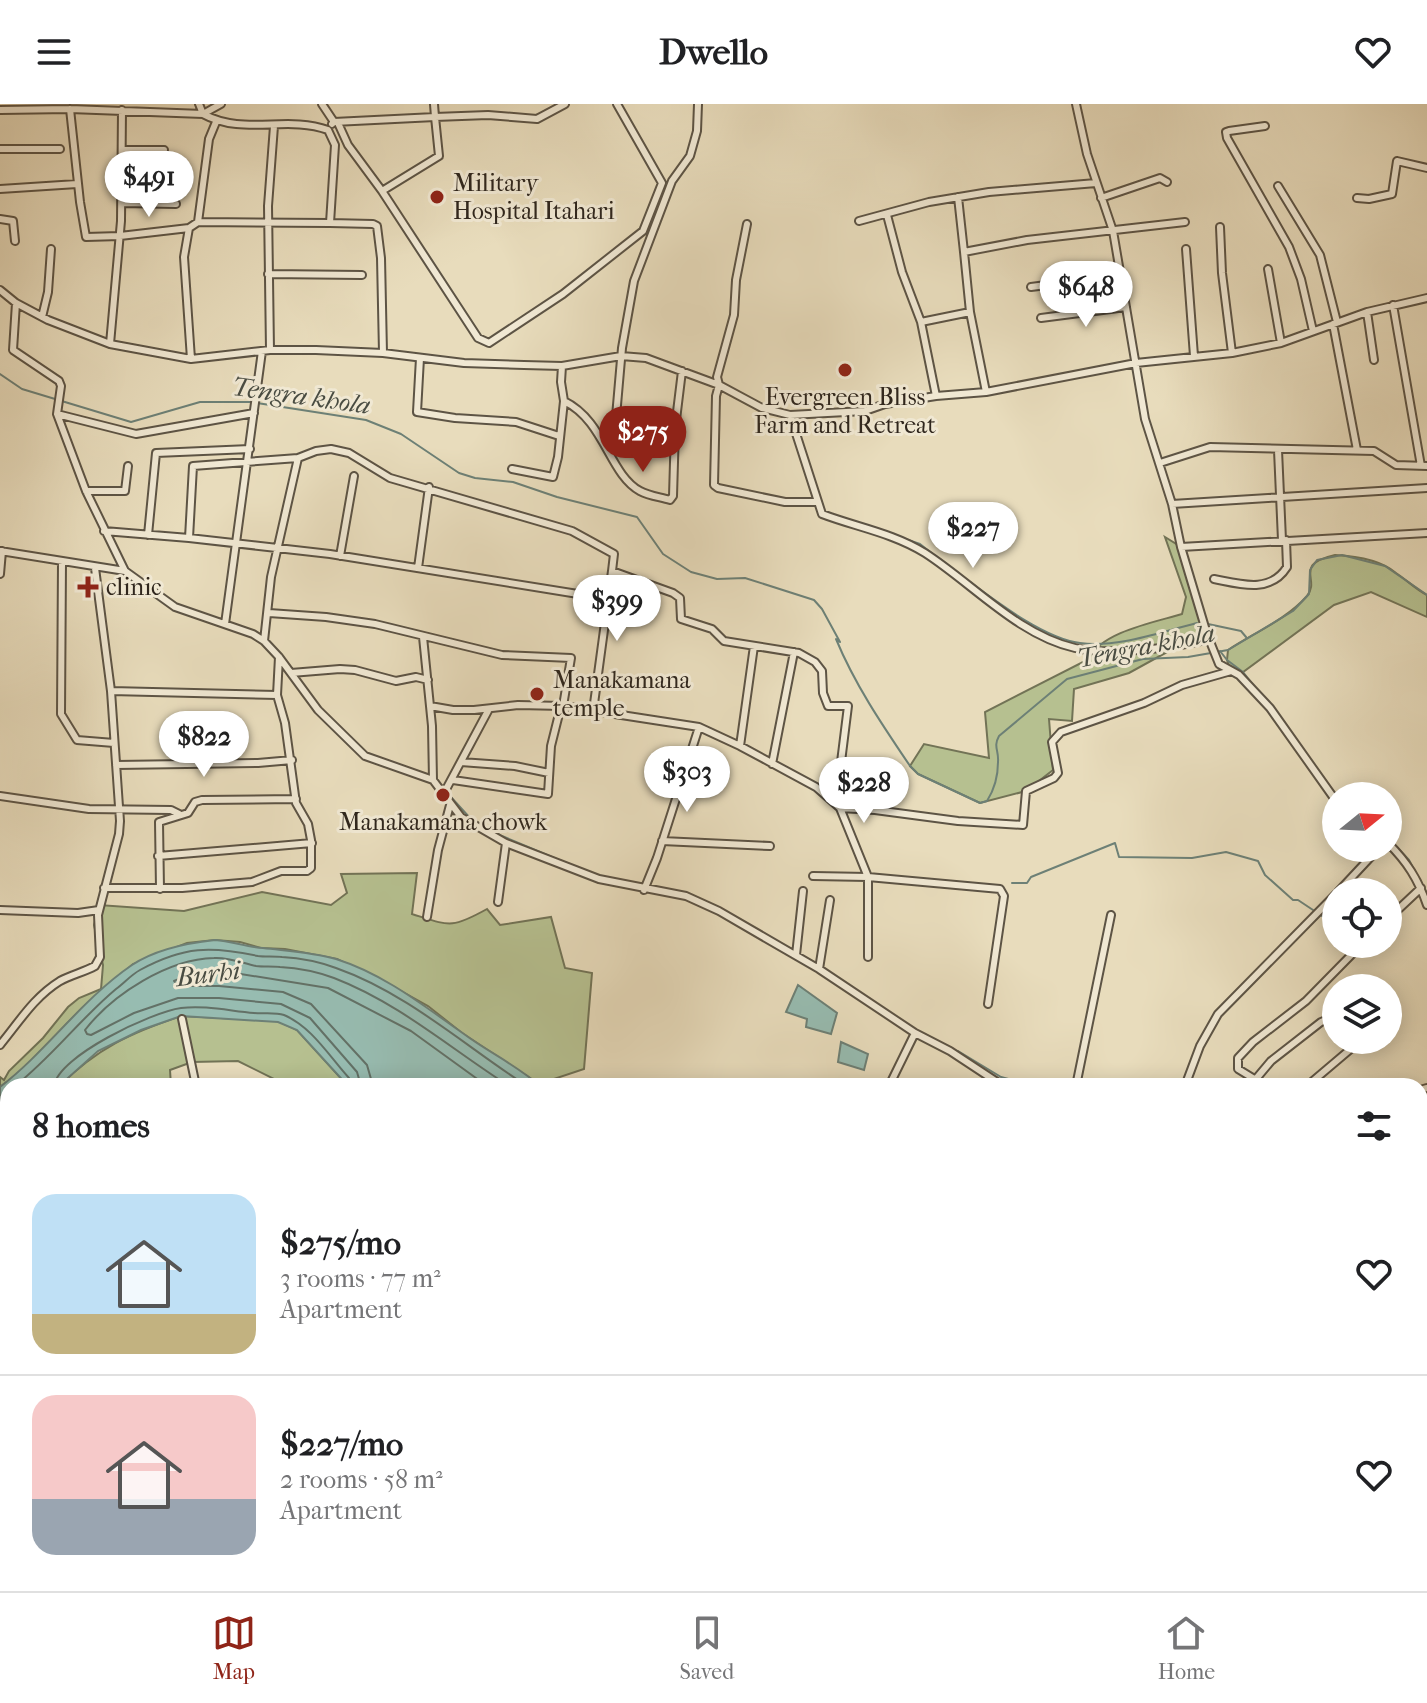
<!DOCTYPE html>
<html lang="en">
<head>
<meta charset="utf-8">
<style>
  body { margin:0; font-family:"IM FELL French Canon",serif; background:#f6f6f6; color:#202124; height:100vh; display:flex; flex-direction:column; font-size:30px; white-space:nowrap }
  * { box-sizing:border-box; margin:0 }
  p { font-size:26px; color:#757577 }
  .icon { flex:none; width:44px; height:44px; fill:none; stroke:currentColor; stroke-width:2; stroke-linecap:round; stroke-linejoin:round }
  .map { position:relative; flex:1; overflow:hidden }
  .drawer { position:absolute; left:0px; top:974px; width:1428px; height:514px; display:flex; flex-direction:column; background:#fff; border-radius:24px 24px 0 0; box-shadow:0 4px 20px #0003 }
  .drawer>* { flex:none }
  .needle { width:52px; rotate:72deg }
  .buttons { position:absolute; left:1322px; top:678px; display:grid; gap:16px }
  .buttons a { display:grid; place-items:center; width:80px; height:80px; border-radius:50%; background:#fff; box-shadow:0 4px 20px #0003; font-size:40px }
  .price { position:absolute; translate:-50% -68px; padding:0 18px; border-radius:28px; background:#fff; color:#222; font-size:26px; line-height:52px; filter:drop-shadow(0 2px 4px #0008) }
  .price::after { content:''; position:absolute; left:50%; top:48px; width:24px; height:18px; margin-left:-12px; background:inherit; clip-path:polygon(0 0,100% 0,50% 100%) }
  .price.current { background:#8f2418; color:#fff }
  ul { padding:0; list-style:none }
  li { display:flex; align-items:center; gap:24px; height:200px; padding:0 32px }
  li+li { border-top:2px solid #e0e0e0 }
  li span { display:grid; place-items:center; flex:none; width:224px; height:160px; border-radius:24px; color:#555 }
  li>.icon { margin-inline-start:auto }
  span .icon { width:96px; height:96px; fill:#fffc; stroke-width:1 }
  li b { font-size:34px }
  h2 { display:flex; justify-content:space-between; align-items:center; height:96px; padding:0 32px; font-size:34px }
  header { display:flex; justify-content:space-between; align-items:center; height:104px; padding:0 32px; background:#fff; font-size:36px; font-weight:700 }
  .tab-bar { display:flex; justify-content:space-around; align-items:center; height:112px; border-top:2px solid #e0e0e0; background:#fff; font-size:22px; color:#757577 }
  .tab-bar a { display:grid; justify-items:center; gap:4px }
  .tab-bar .current { color:#8f2418 }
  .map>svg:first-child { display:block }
  .green { fill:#b6c090; stroke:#727356; stroke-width:2 }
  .water { fill:#97bcb1; stroke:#6d8076; stroke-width:2 }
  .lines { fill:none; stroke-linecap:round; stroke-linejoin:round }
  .shore { stroke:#637167; stroke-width:2 }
  .stream { stroke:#6d8076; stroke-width:2 }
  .street-casing { stroke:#5d5445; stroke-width:10 }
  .street { stroke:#f0e8d3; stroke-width:6 }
  .poi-dot { fill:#8f2418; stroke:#f0e8d3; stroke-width:3 }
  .labels { text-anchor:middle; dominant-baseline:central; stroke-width:6; stroke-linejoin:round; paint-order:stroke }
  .poi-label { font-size:24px; fill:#2f261d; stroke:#f0e8d3; text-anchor:start }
  .water-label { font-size:26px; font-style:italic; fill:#494c42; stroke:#f0e8d3 }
</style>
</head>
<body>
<header><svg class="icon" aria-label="menu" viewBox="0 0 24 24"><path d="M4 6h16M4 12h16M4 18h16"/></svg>Dwello<svg class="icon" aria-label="heart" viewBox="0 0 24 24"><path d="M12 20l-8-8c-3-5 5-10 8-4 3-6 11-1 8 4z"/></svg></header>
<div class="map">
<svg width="1427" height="1487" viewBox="0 0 1427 1487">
  <rect width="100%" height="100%" fill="#e8dcbc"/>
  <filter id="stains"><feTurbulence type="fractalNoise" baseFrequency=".0025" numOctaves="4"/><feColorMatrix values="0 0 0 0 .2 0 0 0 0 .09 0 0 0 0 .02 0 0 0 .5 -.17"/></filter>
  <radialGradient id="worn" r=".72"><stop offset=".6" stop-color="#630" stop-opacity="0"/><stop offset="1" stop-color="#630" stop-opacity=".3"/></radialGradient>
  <path class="green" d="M1165,433L1181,443L1210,535L1178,542L1129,569L1074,585L1072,617L1049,615L1053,666L1026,687L980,699L918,670L910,662L924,640L989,654L985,608L1089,555C1100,528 1156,518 1182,510L1186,493Z
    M1335,451C1355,452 1381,456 1396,469C1407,476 1415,485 1427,491V513L1371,488L1334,501L1239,571L1231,567L1227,556L1228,546C1254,529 1287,515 1307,492C1321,475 1292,461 1335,451Z
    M417,769L412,810C450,822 451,825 487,805L500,821L551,813L565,864L592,869L584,965L539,980L462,929L428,902L381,876L337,855L285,845L261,844L240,838L215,836L187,839L133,860L82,904L20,968L0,983V973L4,976L9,967L43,934L68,903L79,894L101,885L103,861L94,821L99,801L184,807L262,788L331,801L347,789L341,770Z
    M181,912L278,917L297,926L348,982H288L238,957L192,958L170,966L171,982H59C98,944 130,929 181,912Z
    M0,1230L8,1233V1285H0Z
    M660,1480H767L779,1487H660Z"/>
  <path class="water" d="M215,836C231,837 247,843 263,844C288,847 312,848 336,855C384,870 424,902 464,930C488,948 518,962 540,982H348L297,926L278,918L181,912L141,926L98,947L59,982H8V1040L0,1045V983C47,947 82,895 132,861C156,845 187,839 215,836Z
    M798,881L837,909L831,930L806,923L807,915L786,908Z
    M841,938L868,950L864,966L838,958Z
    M767,1480H1243L1246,1487H779Z"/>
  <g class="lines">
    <path class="shore" d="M15,982C52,953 80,915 116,885C124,879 131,871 140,866C184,842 211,842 258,852C265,853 274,852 282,853C299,854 320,858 336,864C407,889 465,942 527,982
      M54,982C58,952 152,908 181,904C205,901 230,907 254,909C264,910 275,908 284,911C312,923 329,952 349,974L351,982
      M361,982L357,968L310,914L281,900L219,894H178L134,909L91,931L87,930L85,926C113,890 168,855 214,854C229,853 242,859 256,862C264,863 272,862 280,863C297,864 318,868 334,874C399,899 451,945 509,982
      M373,982L367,961L311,900L283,888L219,882H178L174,877L194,869L216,866L328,884L411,927L487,982"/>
    <path class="stream" d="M0,270L22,285L131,318L200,298H251
      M257,299L366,316L401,330L459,369L475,374L513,378L557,393L637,413L663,450L691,468L717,475L745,474L814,496L822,505L840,538L836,535C855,581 883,622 910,662L918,670L980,699L987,697C994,686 998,671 998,658C999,646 993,643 999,632L1067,575L1143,555L1188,553L1228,546L1293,507L1309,490L1310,466L1317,456L1342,451L1385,462L1427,491
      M823,403L825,408L920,440L948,462
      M956,468C988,491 1041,534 1080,539C1118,544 1160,528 1197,519
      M1208,520L1241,527L1246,533
      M1220,547L1227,556L1243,568L1289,626
      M450,692L470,714L502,732L564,758
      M1395,741L1409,756L1427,790
      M1012,779H1027L1031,773L1115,739L1119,753L1192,754L1226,748L1258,757L1265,771L1293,796H1298L1331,818
      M958,947L1001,973L1034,982
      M1420,1192L1427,1198
      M1420,1207L1427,1212
      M488,1487L489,1480"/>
    <defs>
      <path id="street" d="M322,0L334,18L332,20
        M434,0L435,13L488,11L537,15L565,0
        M1076,0L1087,50L1113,127L1145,315L1172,400L1181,443L1207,530L1219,560L1239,571L1270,604L1336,697
        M70,5L80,98L86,133L120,132L189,124
        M0,6L70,5L203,10L221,0
        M334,18L435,13L439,52L382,87
        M338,19L348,41L382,87L478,234L489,239L563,190L643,127L662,79L617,0
        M1265,22L1229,27L1226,28L1227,34L1289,143L1301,175L1313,227
        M0,45H60
        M122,46H164
        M122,77L184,74
        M1278,82L1320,151L1337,218
        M0,85L77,80
        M958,93L964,148
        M1101,94L1160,74L1167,78
        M1357,94L1369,95L1392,90L1397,57L1427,64
        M122,99L176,100
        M887,111L902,168L921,218L936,292
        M0,115L13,117L15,137
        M859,117L929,98L989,88L1096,79
        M198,118L330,119L335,41L328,26C287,11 243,32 203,10L199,0
        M330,119L373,120L377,122L381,154L383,249
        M747,120L736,176L734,211L717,273L719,281L716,292L714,381L718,384L785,398H817
        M1220,123L1222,169L1232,249
        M1186,145L1194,252
        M1268,165L1281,239
        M268,170L362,171
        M1031,183L1122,171
        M0,186L16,199L48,216L110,240L191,255L270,246H316L383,249L464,259L524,261L562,262L621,252L646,254L719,281L762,304L790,311L865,307L885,300L936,292L986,288L1136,259L1232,249L1281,239L1367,208L1427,194
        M16,199L13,246L59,277L61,282L57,310
        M1393,201L1421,362
        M1367,208L1374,256
        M42,213L48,188L51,145
        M1041,214L1126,203
        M921,218L970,208
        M1333,220L1357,346
        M110,240L121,117L122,6
        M270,246L268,102L274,22
        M420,254L417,308L455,314L516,318L559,332
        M191,255L184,153L189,124L198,118L209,35L216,18
        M562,262L561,278L564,297C605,317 609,370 640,387C649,392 660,393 670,396L673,392L675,324L682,267
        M986,288L970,208L964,148L1027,136L1185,118
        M790,311L822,410C856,423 893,429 925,449C973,480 1018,531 1075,544C1110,552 1175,544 1210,535
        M607,342L615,324L622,244L634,177L672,77L690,52L697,27L698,0
        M1278,346L1282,436
        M1160,359L1210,343L1374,347L1396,361L1427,362
        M512,365L553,373L558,353L564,297
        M86,387H125L128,362
        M1172,400L1427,384
        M104,427L189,434L330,450L609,495
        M148,431L156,349L250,345
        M189,434L193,362L298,354L316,347L331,345L349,349L390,374L572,427L614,450L612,467L673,489L680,494L681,515L712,525L724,537L799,549L815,558L822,567L823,589L828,602H848L839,674L840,704L868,773V853
        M1181,443L1427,429
        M0,447L125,467L175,503L253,530L264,537L279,553L318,606L365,652L433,676L461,713L506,739L599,775L686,792L719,807L819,865L915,929L950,947L997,978L1009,982
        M340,452L354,372
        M62,458L61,610L77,636L114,639
        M418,464L429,383
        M125,467L86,387L57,310L136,330L254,309
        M0,470L2,447
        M1214,475C1240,480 1270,490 1287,463L1286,436
        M269,509L326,513L375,520L502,551L571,554L563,602L559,610L551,642L548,690L453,676
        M225,520L262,247
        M423,533L432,622L433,676
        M264,537L271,473L298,354
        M291,569L340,565L355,566L396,577L416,573L428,576
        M111,587L277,591
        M430,602L453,606H474L518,601L563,602L699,623L740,642L816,683L840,704L875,706L958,717L1023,721L1026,687L1054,674L1058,669L1052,638L1061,628L1144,599L1182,581L1231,567
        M593,607L612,467
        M740,642L754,542
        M461,658L515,662L549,669
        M772,660L794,548
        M116,661L258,659L292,656
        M443,691L489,605
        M0,692L89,705L171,706L179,710
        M662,737L770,742
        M1388,739C1407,758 1418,775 1427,801
        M158,752L312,739
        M813,772L868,773L1000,785L1004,792L988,900
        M104,784H182L252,778L281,767H307L311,764V736L308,720L296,699L285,619L277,591L279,553
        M160,785L159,718L188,709L195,698L202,696L296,695
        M644,786L657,754L699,623
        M1338,788L1379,744
        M498,798L506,739
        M0,806L78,809L99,806
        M427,813L438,746L450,701
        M1388,815L1421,784
        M796,851L803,787
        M819,865L830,796
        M182,915L196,982
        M0,941C19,918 34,893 60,877C71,871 84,868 95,862L100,853L98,811L119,730L120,717L111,587L95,464
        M1256,976L1238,965V954L1253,938L1306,897L1362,840
        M889,982L915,929
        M1076,982L1111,811
        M1185,982L1200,942L1218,910L1336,790
        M1250,982L1271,957L1321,918L1328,915L1336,922
        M1307,982L1353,943L1347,936
        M1420,986L1427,984
        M1420,1198L1427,1204
        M1420,1256L1427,1244
        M3,1487L8,1305
        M48,1487V1480
        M124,1487V1480
        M181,1487V1480
        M198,1487L199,1480
        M332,1487L333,1480
        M397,1487L398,1480
        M455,1487L457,1480
        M1302,1487L1305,1480"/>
    </defs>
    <use href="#street" class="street-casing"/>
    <use href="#street" class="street"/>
  </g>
  <g class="poi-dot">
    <circle cx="437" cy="93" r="8"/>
    <circle cx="845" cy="266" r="8"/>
    <path d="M84 471h8v8h8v8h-8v8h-8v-8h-8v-8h8z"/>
    <circle cx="537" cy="590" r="8"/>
    <circle cx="443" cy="691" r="8"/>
  </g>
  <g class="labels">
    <g class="poi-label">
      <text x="453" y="79">Military<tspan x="453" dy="28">Hospital Itahari</tspan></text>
      <text x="845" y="293" text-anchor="middle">Evergreen Bliss<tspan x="845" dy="28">Farm and Retreat</tspan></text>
      <text x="106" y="483">clinic</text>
      <text x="553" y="576">Manakamana<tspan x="553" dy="28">temple</tspan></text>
      <text x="443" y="718" text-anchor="middle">Manakamana chowk</text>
    </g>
    <g class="water-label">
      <text transform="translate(301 292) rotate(8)">Tengra khola</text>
      <text transform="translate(1146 542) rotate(-11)">Tengra khola</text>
      <text transform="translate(208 870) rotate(-7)">Burhi</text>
    </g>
  </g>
  <rect width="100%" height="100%" filter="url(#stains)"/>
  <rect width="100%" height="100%" fill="url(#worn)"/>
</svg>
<div class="buttons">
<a><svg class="needle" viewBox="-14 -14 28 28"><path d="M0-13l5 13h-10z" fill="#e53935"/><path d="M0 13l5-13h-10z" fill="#757577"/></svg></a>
<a><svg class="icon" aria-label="locate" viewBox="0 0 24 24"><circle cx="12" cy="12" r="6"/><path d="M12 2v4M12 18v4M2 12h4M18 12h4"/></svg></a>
<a><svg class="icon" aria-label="layers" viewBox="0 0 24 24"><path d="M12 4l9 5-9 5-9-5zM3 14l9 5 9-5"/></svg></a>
</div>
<b class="price" style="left:149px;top:115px">$491</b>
<b class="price" style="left:1086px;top:225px">$648</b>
<b class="price current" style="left:643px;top:370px">$275</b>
<b class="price" style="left:973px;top:466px">$227</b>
<b class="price" style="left:617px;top:539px">$399</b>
<b class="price" style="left:204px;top:675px">$822</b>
<b class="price" style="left:687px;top:710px">$303</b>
<b class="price" style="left:864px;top:721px">$228</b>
<section class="drawer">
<h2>8 homes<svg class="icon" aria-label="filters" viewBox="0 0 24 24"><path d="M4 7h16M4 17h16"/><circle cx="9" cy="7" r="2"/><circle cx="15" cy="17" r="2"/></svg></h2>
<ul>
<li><span style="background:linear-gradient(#bfe0f5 75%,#c2b280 0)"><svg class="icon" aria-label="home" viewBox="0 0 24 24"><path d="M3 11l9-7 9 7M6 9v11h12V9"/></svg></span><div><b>$275/mo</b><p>3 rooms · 77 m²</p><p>Apartment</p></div><svg class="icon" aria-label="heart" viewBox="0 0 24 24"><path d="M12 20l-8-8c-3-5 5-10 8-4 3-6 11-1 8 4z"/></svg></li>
<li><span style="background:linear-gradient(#f6c9c9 65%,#9aa5b1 0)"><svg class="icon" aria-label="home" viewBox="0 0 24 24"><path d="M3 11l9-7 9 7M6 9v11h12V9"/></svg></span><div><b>$227/mo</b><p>2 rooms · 58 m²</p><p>Apartment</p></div><svg class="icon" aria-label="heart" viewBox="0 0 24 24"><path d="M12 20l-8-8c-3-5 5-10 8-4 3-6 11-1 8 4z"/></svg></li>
</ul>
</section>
</div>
<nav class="tab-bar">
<a class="current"><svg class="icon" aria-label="map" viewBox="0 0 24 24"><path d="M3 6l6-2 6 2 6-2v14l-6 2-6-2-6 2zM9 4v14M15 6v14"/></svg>Map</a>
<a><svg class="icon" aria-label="saved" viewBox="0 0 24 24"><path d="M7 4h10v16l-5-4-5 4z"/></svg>Saved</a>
<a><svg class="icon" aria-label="home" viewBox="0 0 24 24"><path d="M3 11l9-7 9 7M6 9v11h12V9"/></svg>Home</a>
</nav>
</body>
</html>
